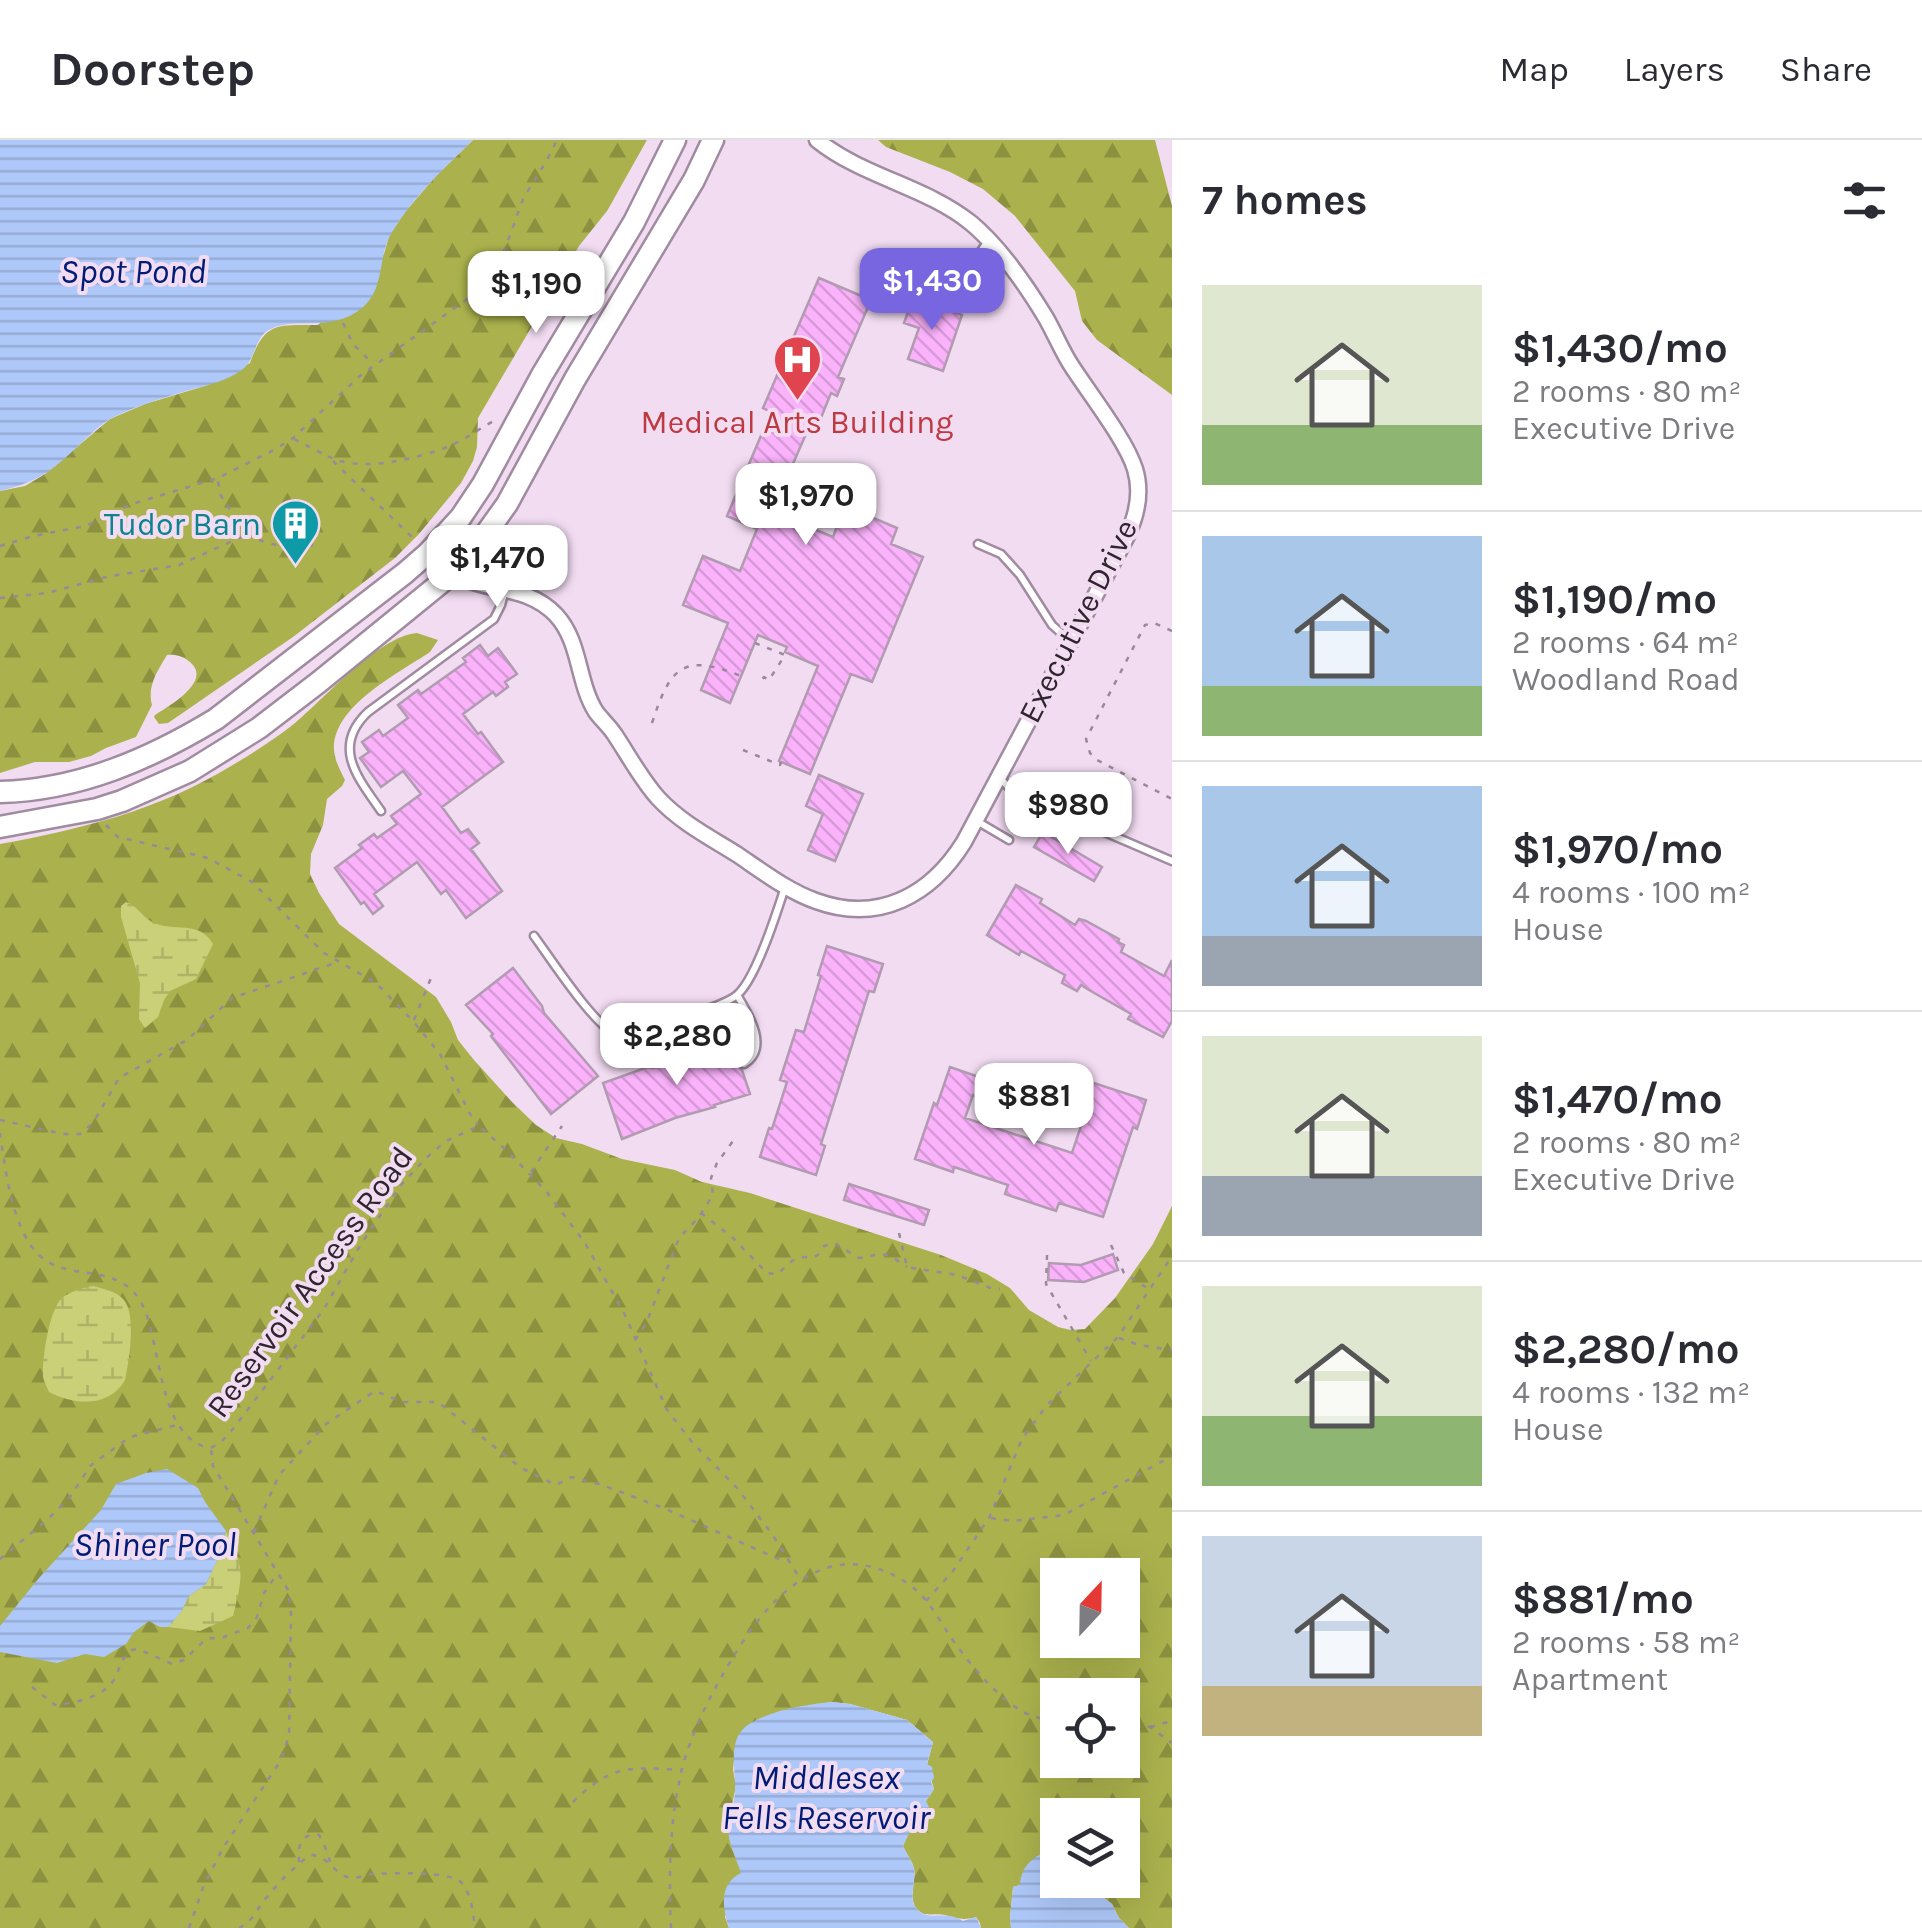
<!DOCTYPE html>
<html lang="en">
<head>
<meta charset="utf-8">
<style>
  body { margin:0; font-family:Karla,sans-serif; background:#f2f2f3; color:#2b2b33; height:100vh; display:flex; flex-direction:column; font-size:38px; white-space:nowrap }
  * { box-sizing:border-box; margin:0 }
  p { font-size:32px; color:#7c7c81 }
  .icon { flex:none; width:55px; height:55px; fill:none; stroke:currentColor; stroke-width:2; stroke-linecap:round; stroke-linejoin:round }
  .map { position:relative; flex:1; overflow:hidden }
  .sheet { display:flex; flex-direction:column; background:#fff; width:750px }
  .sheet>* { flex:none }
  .needle { width:65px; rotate:22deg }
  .buttons { position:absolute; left:1040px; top:1418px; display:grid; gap:20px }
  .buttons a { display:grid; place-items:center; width:100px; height:100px; border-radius:0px; background:#fff; box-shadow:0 10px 40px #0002; font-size:50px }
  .price { position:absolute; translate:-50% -85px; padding:0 22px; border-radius:20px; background:#fff; color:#222; font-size:32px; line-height:65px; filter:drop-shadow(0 2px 5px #0008) }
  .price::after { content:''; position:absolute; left:50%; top:60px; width:30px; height:22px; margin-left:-15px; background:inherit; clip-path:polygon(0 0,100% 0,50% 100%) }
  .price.current { background:#7865e0; color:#fff }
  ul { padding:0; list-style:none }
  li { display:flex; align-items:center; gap:30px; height:250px; padding:0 30px }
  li+li { border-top:2px solid #e1e1e2 }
  li span { display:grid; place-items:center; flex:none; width:280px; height:200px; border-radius:0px; color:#555 }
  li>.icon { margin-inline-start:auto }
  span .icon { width:120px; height:120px; fill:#fffc; stroke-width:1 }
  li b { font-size:42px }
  h2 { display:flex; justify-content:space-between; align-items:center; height:120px; padding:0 30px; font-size:42px }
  header { display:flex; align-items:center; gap:60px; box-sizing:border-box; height:140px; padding:0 50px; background:#fff; border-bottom:2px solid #e1e1e2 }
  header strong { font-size:48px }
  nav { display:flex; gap:55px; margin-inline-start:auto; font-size:35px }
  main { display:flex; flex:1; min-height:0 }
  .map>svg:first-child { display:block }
  .forest { fill:url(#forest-firs); fill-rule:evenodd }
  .wetland { fill:url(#wetland-marsh) }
  .water { fill:url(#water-rules) }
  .building { fill:url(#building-back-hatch); stroke:#b09bb0; stroke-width:2.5 }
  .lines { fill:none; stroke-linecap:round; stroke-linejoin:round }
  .service-casing { stroke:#a08ba0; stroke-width:11 }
  .minor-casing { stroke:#a08ba0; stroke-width:19 }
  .secondary-casing { stroke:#a08ba0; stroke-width:25 }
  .path { stroke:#998999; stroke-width:2.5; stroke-dasharray:5 8; stroke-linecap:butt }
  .service { stroke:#fff; stroke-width:6 }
  .minor { stroke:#fff; stroke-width:14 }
  .secondary { stroke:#fff; stroke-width:20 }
  .labels { text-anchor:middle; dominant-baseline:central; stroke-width:8; stroke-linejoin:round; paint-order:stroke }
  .health-label { font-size:32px; fill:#be3a42; stroke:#f2dcf2 }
  .culture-label { font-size:32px; fill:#0d838f; stroke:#f2dcf2; text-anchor:end }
  .street-label { font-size:32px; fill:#2e252e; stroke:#f2dcf2 }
  .water-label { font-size:35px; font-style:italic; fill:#001c76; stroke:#f2dcf2 }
</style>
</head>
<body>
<header>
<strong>Doorstep</strong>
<nav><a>Map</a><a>Layers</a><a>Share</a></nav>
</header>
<main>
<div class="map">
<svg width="1172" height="1788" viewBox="0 0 1172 1788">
  <defs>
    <pattern id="forest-firs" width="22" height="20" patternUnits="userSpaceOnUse" patternTransform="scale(2.5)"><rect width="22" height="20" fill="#abb24d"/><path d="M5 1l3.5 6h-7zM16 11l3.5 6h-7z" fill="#8c9140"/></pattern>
    <pattern id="wetland-marsh" width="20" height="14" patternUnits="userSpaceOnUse" patternTransform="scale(2.5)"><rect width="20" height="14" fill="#c9d077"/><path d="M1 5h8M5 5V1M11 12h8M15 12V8" fill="none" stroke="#adb267"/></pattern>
    <pattern id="water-rules" width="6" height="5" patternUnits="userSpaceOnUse" patternTransform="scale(2.5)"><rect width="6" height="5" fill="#aec8f9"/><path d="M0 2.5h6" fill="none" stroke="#96acd6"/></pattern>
    <pattern id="building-back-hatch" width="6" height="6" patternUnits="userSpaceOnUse" patternTransform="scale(2.5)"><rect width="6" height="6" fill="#fab2fb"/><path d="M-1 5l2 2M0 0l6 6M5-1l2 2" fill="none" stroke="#d799d7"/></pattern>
  </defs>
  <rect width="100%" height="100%" fill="#f2dcf2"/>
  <path class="forest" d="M473,0H647L607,71L579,106L478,278L477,307L473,321L461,343L419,394L395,418L293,497L168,583L159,584L154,577L155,575C169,566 213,541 190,522C183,516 175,514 167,515C157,532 147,546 152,565L136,597L106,608L91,616L69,622H35L0,633V351L25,346L45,334L110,279L145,264L208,245L250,223C265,181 277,185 318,185L384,114L389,96L405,72L436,36Z
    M878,0H1155L1172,66V255L1097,200L1082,181L1075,151L1015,76L983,49L950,32L886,7Z
    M417,493L438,500L430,512C399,533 332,566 334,610C335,621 340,630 345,640L342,646L327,659L323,685L311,714L310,734L319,753L339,784L436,857L451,882L458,900L474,920L512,962L536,985L556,998L582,1004L622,1019L675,1030L702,1042L750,1053L941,1115L987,1134L1010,1148L1029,1170L1058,1187L1071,1190L1085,1189L1115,1158L1153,1104L1172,1066V1788H1129L1119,1778L1112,1764L1104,1758L1100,1740H1122V1675H1058L1057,1711H1048L1020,1745L1013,1747L1010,1778L1011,1788H981L980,1783L976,1777C962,1781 958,1778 945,1775C938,1773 928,1776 922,1773C905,1764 917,1741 914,1728C912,1721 906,1713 903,1706C909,1693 912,1679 925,1671L926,1661L934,1649L927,1625L933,1602L907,1580L850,1564L832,1562L788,1569L736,1605L733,1629L736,1646L728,1684L730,1700L742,1734L725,1777L729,1788H0V704C82,689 159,670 231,626C253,613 275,599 295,583C325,558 379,496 417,493ZM1058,1435H1122V1500H1058ZM1058,1555H1122V1620H1058Z"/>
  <path class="wetland" d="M126,762C138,766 142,777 152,782C173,793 199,779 213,804L196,839L170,851L164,860L158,877L145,888L139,879L140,843L121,777V766Z
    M93,1146C103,1149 116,1151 123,1159C137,1173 129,1221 125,1240C109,1268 74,1265 49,1252C47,1247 44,1242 43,1237C42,1219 49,1170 62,1158C71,1151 83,1148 93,1146Z
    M226,1391C245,1428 243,1436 233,1476L200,1491L168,1487L181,1472L189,1456L206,1444L221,1412Z"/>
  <path class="water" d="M0,0H473C444,28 413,57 392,92C377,116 386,148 362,168C331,194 290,175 267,191C254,200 255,220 243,229C228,241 204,246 186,251C162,258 136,266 114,277C100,284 89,296 78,306C51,332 37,342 0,351Z
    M167,1329L198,1348L205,1362L226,1391L221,1412L206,1444L189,1456L181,1472L168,1487H160L149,1481L134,1492L126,1504L104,1517L85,1514L57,1523L0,1512V1486L39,1438L101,1370L116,1344L146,1333Z
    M832,1562L850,1564L907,1580L933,1602L927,1624L932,1627L934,1638L931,1642L934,1649L926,1661L929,1667L918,1675L903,1706C906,1712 912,1722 914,1728C917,1742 904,1766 924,1774C937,1779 945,1771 963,1781L976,1777L981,1788H729C722,1767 719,1744 741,1733C736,1717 725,1698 729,1681C731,1670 735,1661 735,1650C736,1632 730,1613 738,1596C749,1573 808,1564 832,1562Z
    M1048,1711H1057L1058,1740H1100L1104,1758L1112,1764L1119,1778L1129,1788H1011L1010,1778L1013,1747L1020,1745C1021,1727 1032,1717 1048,1711Z"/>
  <path class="building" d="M819,138L871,160L838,237L844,239L837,256L831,253L816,290L809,287L772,372L833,397L845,366L897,388L891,404L923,417L872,542L851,534L810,634L779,621L818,526L785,512L787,507L758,495L730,563L701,550L728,483L683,465L703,416L740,431L757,389L727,376L771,272L763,268Z
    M913,158L962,175L943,231L908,219L919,188L904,183Z
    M480,505L488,516L498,508L517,534L505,542L508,547L496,556L493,552L463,574L478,594L481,592L503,622L442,667L461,693L468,689L479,703L471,709L502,751L466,778L446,750L441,754L417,722L374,754L383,766L373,774L364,762L361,764L335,728L362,708L359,705L374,694L377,698L397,684L391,676L421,654L403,631L381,647L360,618L369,612L362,602L379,590L383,596L408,578L398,565L418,550L421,554L466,522L463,518Z
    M819,635L863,654L835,721L808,710L823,674L806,666Z
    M1043,692L1102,727L1094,741L1034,707Z
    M1016,745L1042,759L1040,763L1075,785L1079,779L1086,781L1119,799L1118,802L1124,805L1121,812L1164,836L1172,820V881L1163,897L1128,879L1131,874L1089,850L1081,845L1077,851L1062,843L1065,835L1021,811L1019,815L987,795Z
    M827,806L883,824L874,852L869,851L821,1004L825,1006L816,1035L760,1017L769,988L772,989L787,942L780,940L796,890L804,892L821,836L818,835Z
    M513,828L542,866L544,873L598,936L551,974L491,896L493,894L466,865Z
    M731,898L739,920L738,926L742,930L750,954L714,965L715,967L675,978L622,999L603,943L648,927L654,928L683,918L686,915V913Z
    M950,927L979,937L977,943L981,944L977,957L973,955L965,978L1072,1013L1083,980L1079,978L1091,942L1146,960L1137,989L1133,987L1103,1077L1059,1063L1056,1071L1005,1054L1008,1045L954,1027L953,1032L915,1019L934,963L937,965Z
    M849,1044L929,1070L924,1085L844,1060Z
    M1113,1114L1118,1130L1084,1142L1048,1140L1049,1123L1081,1125Z"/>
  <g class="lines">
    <defs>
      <path id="service" d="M972,124L988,101
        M978,404L1001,414L1020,435L1052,485L1070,501
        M430,415L452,432
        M999,637L1012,651L1039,664L1172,721
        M381,671C358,638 331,607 368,572L494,479L501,465L505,450
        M975,680L1009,700
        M534,796C549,816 596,889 617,894C621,894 629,893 633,892C654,887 723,867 737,855C756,839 777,772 785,747
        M737,855C749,875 770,908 744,924"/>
      <path id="minor" d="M453,433C486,453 527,444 556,475C581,502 577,542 596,572C602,580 610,587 615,595C629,616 641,639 658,658C680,682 711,698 738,715C763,732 788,751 816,761C879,784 931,755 964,702L1127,396C1137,375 1142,352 1135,329C1126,300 1089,253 1071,225C1062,211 1055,194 1046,178C1026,145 1001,108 971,83C925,46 863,37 817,0"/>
      <path id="secondary" d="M0,652C79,650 150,619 216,579L405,433L428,413L461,377L483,344L542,235L634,82L675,0
        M0,687L97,669L122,661L190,631L259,588L319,542L453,433L482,399L507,364L575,239L694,40L713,0"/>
    </defs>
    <use href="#service" class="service-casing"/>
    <use href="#minor" class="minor-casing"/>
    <use href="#secondary" class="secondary-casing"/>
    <path class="path" d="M343,183L353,204L373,224
      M294,299L327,316
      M328,316C358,334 423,318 454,304C468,298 481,287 496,280
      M333,321L417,402
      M247,395C269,405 290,410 313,405
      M0,406L33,396L86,386L129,365L218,338L274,310L293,298L361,235L470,157L491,137L500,123L523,59L547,20L557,0
      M0,458L47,453L106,437L179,425L246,395L220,354L218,341
      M1172,491L1154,483L1145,485L1086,599L1090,613L1097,620L1172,659
      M755,503L785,515L769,540L764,537L758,545
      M652,583C670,528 682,512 741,536
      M743,610L780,625L781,622
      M106,685L118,697L208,718L252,742L324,813L376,843L413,881L440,914L470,974L478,985
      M414,880L433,833
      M0,980L63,994H80L93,983L119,938L187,900L232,858L338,822
      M0,993C5,1028 12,1089 39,1115C68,1143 117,1121 141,1162C162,1199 156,1298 210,1308
      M531,1032L562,986
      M701,1073L732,1097L767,1133L777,1134C783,1130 790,1121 796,1119C810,1113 815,1124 824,1106L834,1103L859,1118C887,1113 884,1111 907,1127
      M899,1093L907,1127L957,1135L993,1149H1000
      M1111,1105L1124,1133L1147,1148
      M1047,1115L1046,1144L1091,1221
      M1119,1198L1139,1205L1172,1210
      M635,1200L646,1184L679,1098L698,1078L713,1055L711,1038L717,1023L733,1001
      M211,1308L221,1302L233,1289L324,1169L361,1104L401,1045L426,1018L446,1001L479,986L506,1010L546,1051L585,1103L624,1173L667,1270L692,1302L737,1348L772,1394L801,1440
      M991,1378L1013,1381L1064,1375L1172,1316
      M254,1392L279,1335L326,1284L375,1251L403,1262H438L521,1328L556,1345L572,1337L602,1345L666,1369L785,1422
      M0,1419L47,1380L70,1357L91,1325L130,1297L177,1285
      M926,1461L953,1431L989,1378L1022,1299L1047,1265L1118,1197L1172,1116
      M32,1547L55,1565C75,1563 105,1557 115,1538C120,1527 121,1519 131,1510L138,1509L172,1524L184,1520L206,1499L224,1497L248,1488L257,1477L264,1453L277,1434
      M1122,1585L1150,1587L1172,1603
      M1150,1587L1172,1581
      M573,1662C612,1624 629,1627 681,1630
      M299,1722C298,1706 300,1693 319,1695L327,1711L330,1722
      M189,1788L204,1745L223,1708L281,1620L289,1596L291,1474L288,1450L213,1326L211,1308
      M239,1788C254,1781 256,1769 267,1757C279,1742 294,1727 310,1715C330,1716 333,1734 350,1738C357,1739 367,1734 374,1734C391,1733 449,1731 461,1742C472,1754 473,1774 475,1788
      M671,1788C669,1740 669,1690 679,1643C687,1601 707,1561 729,1524C766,1460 825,1392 904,1441C924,1453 936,1474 948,1493C966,1520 1003,1567 1035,1577C1042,1579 1050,1579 1058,1580"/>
    <use href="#service" class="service"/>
    <use href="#minor" class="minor"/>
    <use href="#secondary" class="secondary"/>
  </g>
  <defs>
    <symbol id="hospital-pin" viewBox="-11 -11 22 30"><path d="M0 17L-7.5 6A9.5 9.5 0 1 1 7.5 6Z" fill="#e0444e" stroke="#f2dcf2"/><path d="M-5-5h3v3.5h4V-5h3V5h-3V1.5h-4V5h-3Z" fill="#fff"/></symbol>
    <symbol id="building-pin" viewBox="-11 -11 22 30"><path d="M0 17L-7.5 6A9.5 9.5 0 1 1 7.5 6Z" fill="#0f9aa8" stroke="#f2dcf2"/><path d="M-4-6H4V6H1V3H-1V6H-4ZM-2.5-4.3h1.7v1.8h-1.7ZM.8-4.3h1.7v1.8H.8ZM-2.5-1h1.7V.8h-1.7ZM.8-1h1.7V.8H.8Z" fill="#fff"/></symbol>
  </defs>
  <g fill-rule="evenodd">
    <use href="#hospital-pin" x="770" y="192" width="55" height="75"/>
    <use href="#building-pin" x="268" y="356" width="55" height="75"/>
  </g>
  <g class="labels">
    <g class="health-label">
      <text x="797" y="282">Medical Arts Building</text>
    </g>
    <g class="culture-label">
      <text x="261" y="384">Tudor Barn</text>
    </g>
    <g class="street-label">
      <text transform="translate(1078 481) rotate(-63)">Executive Drive</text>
      <text transform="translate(310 1142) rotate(-54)">Reservoir Access Road</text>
    </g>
    <g class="water-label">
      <text x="133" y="131">Spot Pond</text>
      <text x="155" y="1404">Shiner Pool</text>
      <text x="826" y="1637">Middlesex<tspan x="826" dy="40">Fells Reservoir</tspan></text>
    </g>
  </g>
</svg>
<div class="buttons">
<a><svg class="needle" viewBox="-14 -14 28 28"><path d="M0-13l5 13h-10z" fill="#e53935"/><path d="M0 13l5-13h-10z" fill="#7c7c81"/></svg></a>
<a><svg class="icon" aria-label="locate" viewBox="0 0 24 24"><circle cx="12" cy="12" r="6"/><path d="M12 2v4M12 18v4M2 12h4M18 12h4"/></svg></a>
<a><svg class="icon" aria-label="layers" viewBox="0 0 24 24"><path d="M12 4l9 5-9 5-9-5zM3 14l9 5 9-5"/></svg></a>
</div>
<b class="price current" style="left:932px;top:193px">$1,430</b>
<b class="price" style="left:536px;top:196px">$1,190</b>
<b class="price" style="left:806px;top:408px">$1,970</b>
<b class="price" style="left:497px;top:470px">$1,470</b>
<b class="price" style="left:1068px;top:717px">$980</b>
<b class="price" style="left:677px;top:948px">$2,280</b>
<b class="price" style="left:1034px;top:1008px">$881</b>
</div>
<section class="sheet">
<h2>7 homes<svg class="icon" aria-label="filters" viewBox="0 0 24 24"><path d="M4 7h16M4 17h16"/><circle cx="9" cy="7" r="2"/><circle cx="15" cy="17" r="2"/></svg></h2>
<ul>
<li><span style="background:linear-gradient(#dfe7d0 70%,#8fb573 0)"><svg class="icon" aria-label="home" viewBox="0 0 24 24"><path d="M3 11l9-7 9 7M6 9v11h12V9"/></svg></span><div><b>$1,430/mo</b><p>2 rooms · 80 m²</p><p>Executive Drive</p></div></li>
<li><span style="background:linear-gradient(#a9c7e8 75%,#8fb573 0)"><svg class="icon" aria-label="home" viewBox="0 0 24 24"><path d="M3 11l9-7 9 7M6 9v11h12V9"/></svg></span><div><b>$1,190/mo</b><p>2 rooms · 64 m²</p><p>Woodland Road</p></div></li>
<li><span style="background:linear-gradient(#a9c7e8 75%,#9aa5b1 0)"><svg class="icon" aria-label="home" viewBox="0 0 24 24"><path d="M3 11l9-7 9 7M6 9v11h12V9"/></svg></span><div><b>$1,970/mo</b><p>4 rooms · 100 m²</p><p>House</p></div></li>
<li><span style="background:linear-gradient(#dfe7d0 70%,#9aa5b1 0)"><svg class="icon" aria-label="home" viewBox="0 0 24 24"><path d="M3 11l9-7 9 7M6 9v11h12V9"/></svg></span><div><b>$1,470/mo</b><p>2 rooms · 80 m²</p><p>Executive Drive</p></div></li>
<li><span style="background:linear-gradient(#dfe7d0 65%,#8fb573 0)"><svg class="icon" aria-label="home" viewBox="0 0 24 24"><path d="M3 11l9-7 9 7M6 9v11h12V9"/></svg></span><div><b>$2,280/mo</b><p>4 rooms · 132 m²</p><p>House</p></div></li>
<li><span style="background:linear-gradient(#c9d6e8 75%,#c2b280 0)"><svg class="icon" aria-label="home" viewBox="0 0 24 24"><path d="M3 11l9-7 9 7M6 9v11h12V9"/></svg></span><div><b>$881/mo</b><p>2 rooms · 58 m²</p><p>Apartment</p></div></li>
</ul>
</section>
</main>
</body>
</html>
